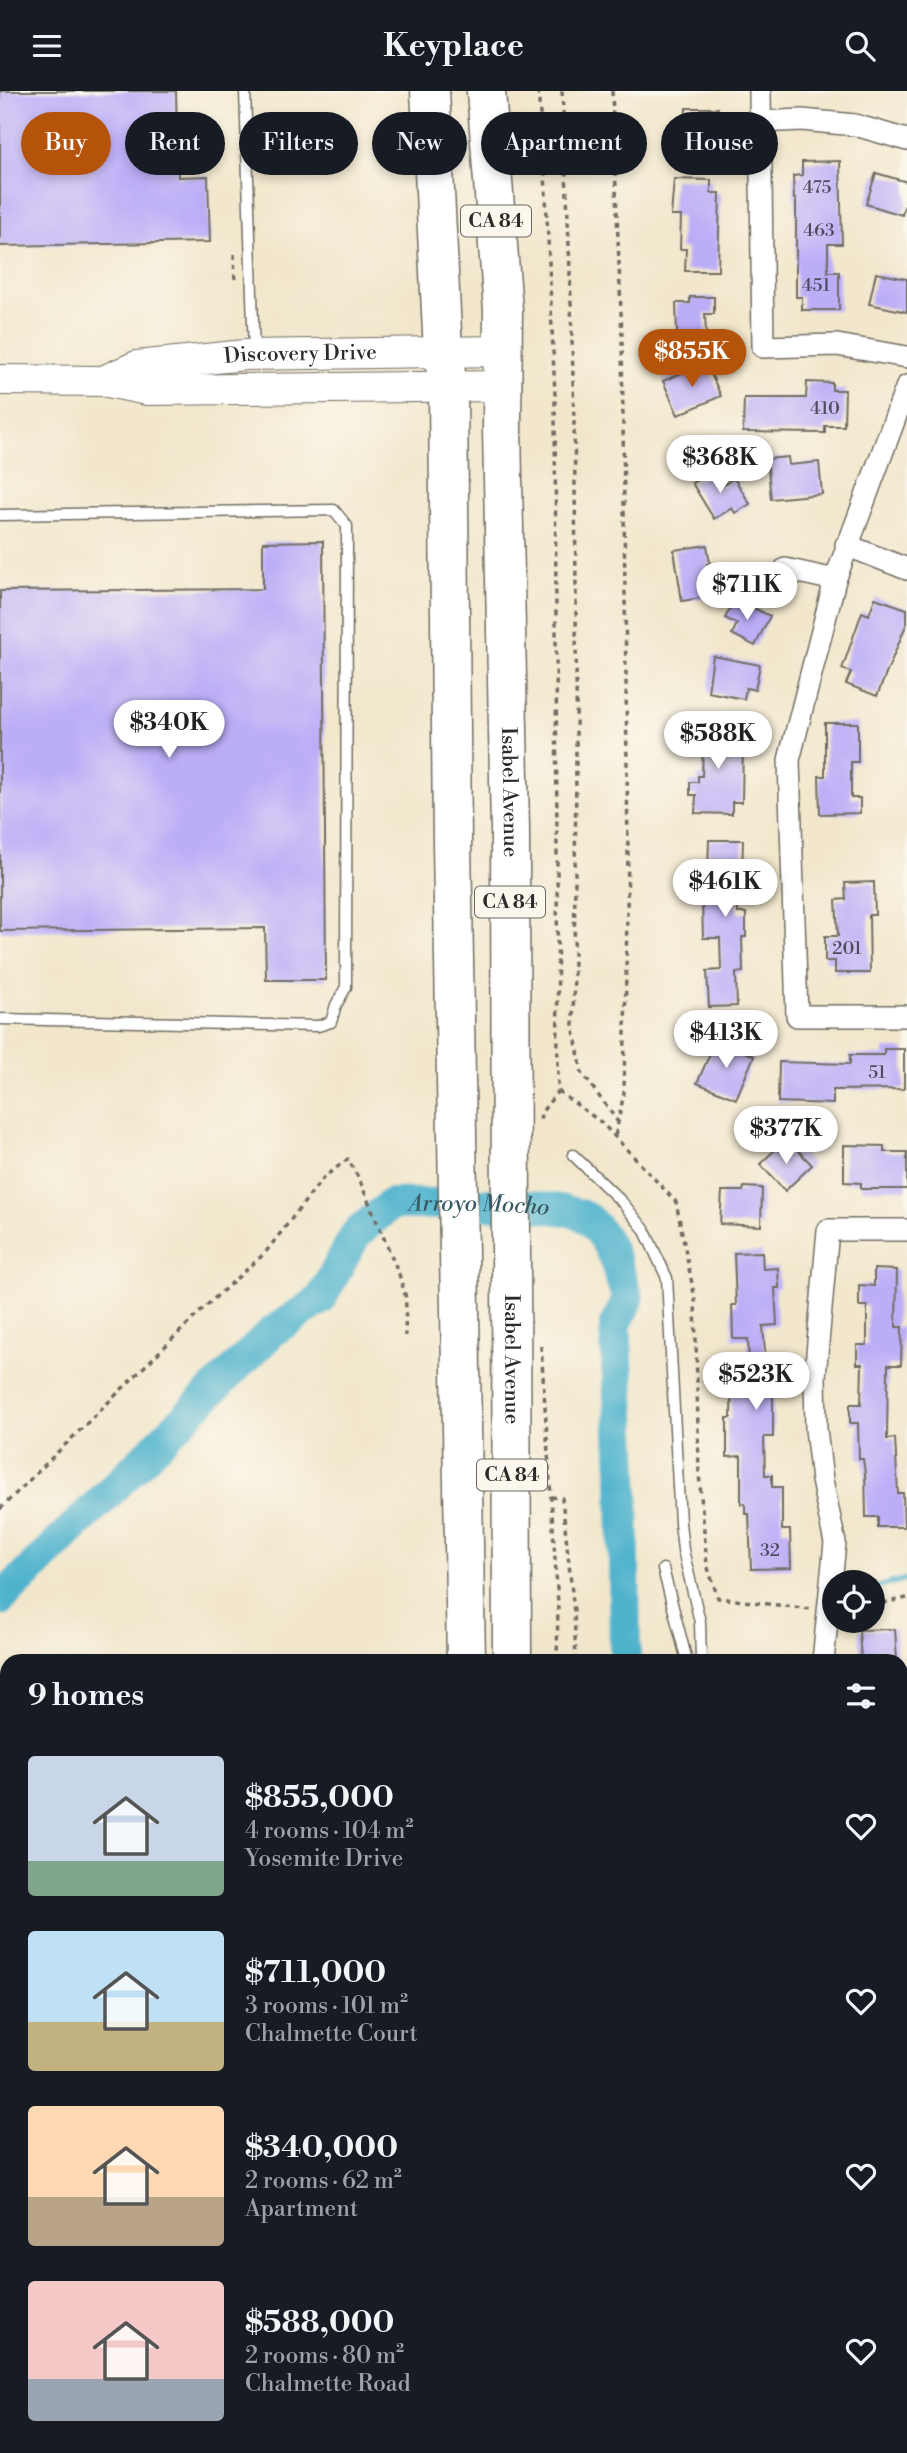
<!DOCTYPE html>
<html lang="en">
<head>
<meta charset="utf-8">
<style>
  body { margin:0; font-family:"Libre Bodoni",serif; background:#242831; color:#f1f3f6; height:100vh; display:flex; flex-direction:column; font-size:26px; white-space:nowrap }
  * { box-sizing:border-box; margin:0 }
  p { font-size:23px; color:#9ea1a6 }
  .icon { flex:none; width:38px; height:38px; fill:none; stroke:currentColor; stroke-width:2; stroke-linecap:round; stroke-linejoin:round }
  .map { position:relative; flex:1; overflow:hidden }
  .side { position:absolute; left:0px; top:1563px; width:908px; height:800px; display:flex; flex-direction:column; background:#171b24; border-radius:21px 21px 0 0; box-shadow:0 4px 10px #0003 }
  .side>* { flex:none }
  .guide { position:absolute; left:21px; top:21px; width:866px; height:63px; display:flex; gap:14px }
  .fabs { position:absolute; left:822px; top:1479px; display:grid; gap:14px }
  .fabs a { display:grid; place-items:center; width:63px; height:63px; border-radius:50%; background:#171b24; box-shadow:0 4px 10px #0003; font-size:35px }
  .price { position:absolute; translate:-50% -60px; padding:0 16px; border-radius:24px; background:#fff; color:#222; font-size:23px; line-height:46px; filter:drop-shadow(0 2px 4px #0008) }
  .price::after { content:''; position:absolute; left:50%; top:42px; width:21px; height:16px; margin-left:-10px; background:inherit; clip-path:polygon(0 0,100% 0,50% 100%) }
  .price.selected { background:#b45309; color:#fff }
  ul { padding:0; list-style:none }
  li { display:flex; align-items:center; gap:21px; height:175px; padding:0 28px }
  li span { display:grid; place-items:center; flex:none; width:196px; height:140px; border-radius:7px; color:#555 }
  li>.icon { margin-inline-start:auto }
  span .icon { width:84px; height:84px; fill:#fffc; stroke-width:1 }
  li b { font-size:30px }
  h2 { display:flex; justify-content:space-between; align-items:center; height:84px; padding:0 28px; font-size:30px }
  .chip { padding:0 24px; border-radius:32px; background:#171b24; box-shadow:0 4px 10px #0003; font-size:24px; line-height:63px }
  .chip.selected { background:#b45309; color:#fff }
  header { display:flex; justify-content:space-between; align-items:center; height:91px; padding:0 28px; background:#171b24; font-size:32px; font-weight:700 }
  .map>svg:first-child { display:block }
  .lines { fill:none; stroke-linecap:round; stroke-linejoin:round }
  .stream { stroke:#4fb3cd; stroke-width:5 }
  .river { stroke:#4fb3cd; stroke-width:32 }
  .building { fill:#bcadf7 }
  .lane-casing { stroke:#716d63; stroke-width:13 }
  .street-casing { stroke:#716d63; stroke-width:24 }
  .secondary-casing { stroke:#716d63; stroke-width:32 }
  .primary-casing { stroke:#716d63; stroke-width:36 }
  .highway-casing { stroke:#716d63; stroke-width:41 }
  .path { stroke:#716d63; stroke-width:3.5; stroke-dasharray:5 5; stroke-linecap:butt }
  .lane { stroke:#fff; stroke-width:10 }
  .street { stroke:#fff; stroke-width:21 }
  .secondary { stroke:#fff; stroke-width:30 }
  .primary { stroke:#fff; stroke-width:33 }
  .highway { stroke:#fff; stroke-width:38 }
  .rail { stroke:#2b2b2b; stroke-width:5; stroke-dasharray:10 5; stroke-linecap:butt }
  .labels { text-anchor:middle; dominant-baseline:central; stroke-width:5; stroke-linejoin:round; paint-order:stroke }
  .number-label { font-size:18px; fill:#4f4c5e }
  .shield { fill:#fbf7ec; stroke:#696865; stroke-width:2 }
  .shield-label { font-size:19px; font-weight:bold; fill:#2b2b2b }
  .street-label { font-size:21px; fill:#2b2b2b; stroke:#fbf7ec }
  .water-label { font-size:23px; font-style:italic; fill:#385b64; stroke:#fbf7ec }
</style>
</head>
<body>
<header><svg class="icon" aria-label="menu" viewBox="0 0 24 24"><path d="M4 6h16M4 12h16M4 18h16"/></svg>Keyplace<svg class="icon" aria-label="search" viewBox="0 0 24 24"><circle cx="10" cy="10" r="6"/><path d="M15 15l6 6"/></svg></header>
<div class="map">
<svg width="907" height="2362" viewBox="0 0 907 2362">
  <rect width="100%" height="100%" fill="#fbf7ec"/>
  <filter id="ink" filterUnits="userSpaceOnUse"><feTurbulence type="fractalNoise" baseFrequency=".0143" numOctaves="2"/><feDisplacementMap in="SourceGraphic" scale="14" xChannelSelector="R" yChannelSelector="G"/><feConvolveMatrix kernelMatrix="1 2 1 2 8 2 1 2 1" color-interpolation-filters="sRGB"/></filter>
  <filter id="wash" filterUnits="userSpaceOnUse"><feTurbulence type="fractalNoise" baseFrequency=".00686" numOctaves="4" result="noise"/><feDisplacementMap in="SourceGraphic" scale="28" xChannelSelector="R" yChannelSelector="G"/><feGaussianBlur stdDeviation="1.57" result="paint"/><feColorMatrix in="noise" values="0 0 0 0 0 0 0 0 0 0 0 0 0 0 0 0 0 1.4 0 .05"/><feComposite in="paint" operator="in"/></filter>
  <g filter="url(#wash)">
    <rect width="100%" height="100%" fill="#f2e7cc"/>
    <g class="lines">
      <path class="stream" d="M873,1497L907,1488"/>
      <g class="river">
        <path id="s1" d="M0,1509L273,1240L320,1209L356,1143L391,1113C427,1113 564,1109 588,1128C612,1149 618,1180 628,1209L615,1234L623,1377L625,1570"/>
        <path d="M901,1875L907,1873"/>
      </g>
    </g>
    <g id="blocks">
      <path class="building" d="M0,0H176L178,86L208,85L210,151L0,155Z
        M686,17H718L717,55L685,54Z
        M840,70L842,153H828V181H839V219H802V206H796V108H794L793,85L802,84V71Z
        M876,82L907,91V117L904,116L902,124L866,113Z
        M674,88L711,89V102H720L718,180H685L686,158H680L681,125H671Z
        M876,182L907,188V221L869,213Z
        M690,206H714V223H705L706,244H677L676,212H690Z
        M706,272L721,305L678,324L663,290Z
        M807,291L832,292V299H845L844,335H825V342L743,341L744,307H806Z
        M788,366L789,374L819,371L822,403L771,408L767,368Z
        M711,381L720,396L734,387L750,413L735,422L732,417L714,428L692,392Z
        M323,450L326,889H266L265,837L0,840V500L263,498V451Z
        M707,454L710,473H707L713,505L682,510L674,459Z
        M875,507L907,518V532L877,605L846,593L851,581L842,578L862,521L869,524Z
        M735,508L770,525L755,555L732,543L737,533L725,527Z
        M713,565L760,574L755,599L746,597L744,608L708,601Z
        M825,632H858V671H851V707H860V722L820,723L819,685H825Z
        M693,633L729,635L728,651L743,652L742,711H732V723L695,722L696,704H690V691H698V685H702L703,655L692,654Z
        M709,749H743L742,788H736L738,822H746V846H742L743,881L736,882L737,915L709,916L707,880L721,879L720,847H703L702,809H707Z
        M874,791L875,824H869L870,882H835V870H825V845H838L836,809L846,808L845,792Z
        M716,949L754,965L736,1008L697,992Z
        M884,958H904V998L833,999V1013L778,1011L779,971L850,973V964H884Z
        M792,1053L812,1074L785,1100L760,1073L777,1057L782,1062Z
        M844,1054L884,1055V1061H907V1098H861V1092L844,1091Z
        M744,1096L762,1097L761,1135L720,1133L722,1100H743Z
        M762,1161L763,1178L778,1177L779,1197H775L777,1234L763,1235L767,1287H773V1346H764L765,1384H772V1396H782V1439H790L791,1477L751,1478L749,1423H745V1413H741V1365L727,1366V1327H731L732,1275H749L748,1248H733L732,1214H736L734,1162Z
        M874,1178L897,1179L896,1236H902L901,1274H888L887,1348L895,1347L898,1402H903L904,1436H878V1426H866L865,1382L863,1368H859L858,1332H850V1313H861L862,1273H857V1254H867V1215H859V1194L874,1195Z
        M895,1538L897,1570H861L859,1539Z"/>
    </g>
  </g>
  <g filter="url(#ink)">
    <use href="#blocks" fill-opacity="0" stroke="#716d63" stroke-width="2"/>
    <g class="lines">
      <defs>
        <path id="lane" d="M245,0L254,262
          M0,424L334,419L347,435L346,896L336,914L331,931L318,935L0,928
          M573,1064L622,1111L644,1138L667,1187L680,1432L683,1459L700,1531L701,1570
          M663,1478L687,1570"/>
        <path id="street" d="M760,0L763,256L837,254L907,266
          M759,31L802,29L855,34L907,49
          M907,295L835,489L789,669L797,925H907
          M846,454L907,478
          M785,478L835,489
          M823,1570L835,1452L822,1389L816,1338L815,1285L828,1139H907
          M901,1686L907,1685"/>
        <g id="secondary">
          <path d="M0,289L103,290L147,299L503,295"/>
          <path id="s2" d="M103,290L137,275L245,264L501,260"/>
        </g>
        <path id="primary" d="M901,2124L907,2123
          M901,2164L907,2163
          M0,2250L7,2249
          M0,2283L7,2282"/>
        <g id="highway">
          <path d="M430,0L443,261L448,296L452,752L466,1570"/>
          <path id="s3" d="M486,0L503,219L502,337L510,739L512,1570"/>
          <path d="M515,2356V2362"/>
          <path d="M807,2356L808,2362"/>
          <path d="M463,2362V2356"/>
          <path d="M849,2362V2356"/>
        </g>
      </defs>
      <use href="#lane" class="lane-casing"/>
      <use href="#street" class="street-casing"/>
      <use href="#secondary" class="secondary-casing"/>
      <use href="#primary" class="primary-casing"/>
      <use href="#highway" class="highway-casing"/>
      <path class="path" d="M538,0L545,82L555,304L558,1000L541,1022L540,1031
        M562,0C579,311 578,622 573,934L582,982L618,1031
        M612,0L622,246L628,761L624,1002L615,1046
        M234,163L235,189
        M558,1000L602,1032L676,1111L695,1208L699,1382L707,1474L718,1507L811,1518
        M541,1255L558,1513L557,1570
        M551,1406L562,1407L574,1520L576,1570
        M0,1418L207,1214L265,1162L324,1086L348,1068L359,1088L399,1183L406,1207L405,1245
        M873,1514L907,1507
        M901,1926L907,1925
        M890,2356L891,2362"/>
      <use href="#lane" class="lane"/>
      <use href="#street" class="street"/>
      <use href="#secondary" class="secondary"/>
      <use href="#primary" class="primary"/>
      <use href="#highway" class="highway"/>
      <path class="rail" d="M901,1979H907
        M0,2103L7,2102"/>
    </g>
  </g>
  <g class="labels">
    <g class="number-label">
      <text x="817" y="96">475</text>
      <text x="819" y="139">463</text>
      <text x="816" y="194">451</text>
      <text x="825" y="317">410</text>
      <text x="847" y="857">201</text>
      <text x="877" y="981">51</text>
      <text x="770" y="1459">32</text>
    </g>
    <g class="shield">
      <rect x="461" y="114.5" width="70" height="31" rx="5"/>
      <rect x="475" y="795.5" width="70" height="31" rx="5"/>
      <rect x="477" y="1368.5" width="70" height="31" rx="5"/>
    </g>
    <g class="shield-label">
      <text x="496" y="130">CA 84</text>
      <text x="510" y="811">CA 84</text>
      <text x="512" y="1384">CA 84</text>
    </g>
    <g class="street-label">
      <text stroke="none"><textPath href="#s2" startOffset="201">Discovery Drive</textPath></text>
      <text stroke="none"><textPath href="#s3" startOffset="702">Isabel Avenue</textPath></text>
      <text stroke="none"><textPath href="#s3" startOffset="1269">Isabel Avenue</textPath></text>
    </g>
    <g class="water-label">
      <text stroke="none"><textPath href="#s1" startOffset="649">Arroyo Mocho</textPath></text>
    </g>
  </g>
</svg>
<div class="fabs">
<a><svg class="icon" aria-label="locate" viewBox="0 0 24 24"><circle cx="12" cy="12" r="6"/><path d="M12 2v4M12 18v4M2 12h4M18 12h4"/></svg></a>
</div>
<b class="price selected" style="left:692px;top:298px">$855K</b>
<b class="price" style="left:720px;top:404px">$368K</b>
<b class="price" style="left:747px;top:531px">$711K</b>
<b class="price" style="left:169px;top:669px">$340K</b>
<b class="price" style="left:718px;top:680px">$588K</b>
<b class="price" style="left:725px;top:828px">$461K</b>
<b class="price" style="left:726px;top:979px">$413K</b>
<b class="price" style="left:786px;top:1075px">$377K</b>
<b class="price" style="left:756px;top:1321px">$523K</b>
<div class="guide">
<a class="chip selected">Buy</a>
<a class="chip">Rent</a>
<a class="chip">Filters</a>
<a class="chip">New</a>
<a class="chip">Apartment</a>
<a class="chip">House</a>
</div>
<section class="side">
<h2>9 homes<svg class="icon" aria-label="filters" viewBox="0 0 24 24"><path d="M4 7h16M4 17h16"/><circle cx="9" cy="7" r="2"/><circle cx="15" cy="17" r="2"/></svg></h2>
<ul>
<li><span style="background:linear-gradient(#c9d6e8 75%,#7fa58c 0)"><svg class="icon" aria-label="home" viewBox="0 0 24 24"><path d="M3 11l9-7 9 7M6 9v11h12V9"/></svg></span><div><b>$855,000</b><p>4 rooms · 104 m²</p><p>Yosemite Drive</p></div><svg class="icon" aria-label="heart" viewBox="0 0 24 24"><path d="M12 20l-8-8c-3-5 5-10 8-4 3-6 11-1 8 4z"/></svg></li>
<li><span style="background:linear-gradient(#bfe0f5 65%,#c2b280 0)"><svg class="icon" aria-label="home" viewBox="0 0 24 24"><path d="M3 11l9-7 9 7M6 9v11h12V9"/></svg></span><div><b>$711,000</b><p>3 rooms · 101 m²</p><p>Chalmette Court</p></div><svg class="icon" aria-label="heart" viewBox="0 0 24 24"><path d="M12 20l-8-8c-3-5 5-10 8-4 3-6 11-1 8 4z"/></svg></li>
<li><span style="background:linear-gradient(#ffd9b3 65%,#b9a48a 0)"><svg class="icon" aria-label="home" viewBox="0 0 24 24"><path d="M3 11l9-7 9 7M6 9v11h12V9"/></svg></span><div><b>$340,000</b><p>2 rooms · 62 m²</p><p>Apartment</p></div><svg class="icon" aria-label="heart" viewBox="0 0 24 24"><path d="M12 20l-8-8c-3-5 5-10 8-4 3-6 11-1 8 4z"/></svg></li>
<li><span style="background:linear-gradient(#f6c9c9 70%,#9aa5b1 0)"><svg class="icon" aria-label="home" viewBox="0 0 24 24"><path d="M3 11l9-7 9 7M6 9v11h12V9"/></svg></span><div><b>$588,000</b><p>2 rooms · 80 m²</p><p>Chalmette Road</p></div><svg class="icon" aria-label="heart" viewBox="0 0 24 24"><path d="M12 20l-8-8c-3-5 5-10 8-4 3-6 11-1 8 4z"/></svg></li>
</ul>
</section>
</div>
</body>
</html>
